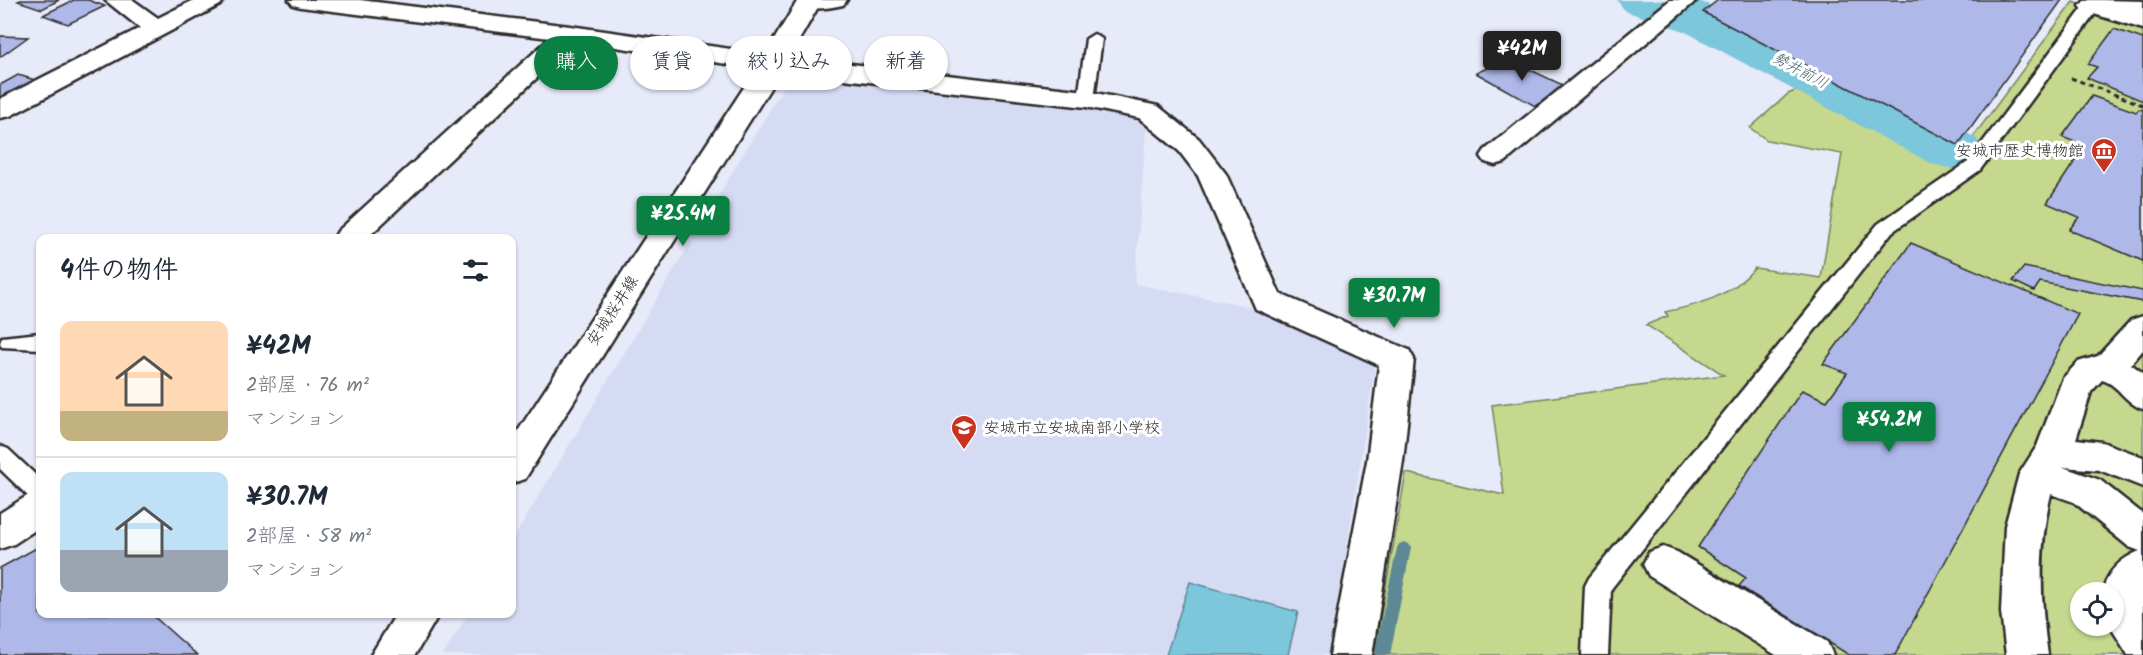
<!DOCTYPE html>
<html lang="ja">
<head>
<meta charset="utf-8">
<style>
  body { margin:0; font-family:Kalam,"Klee One",sans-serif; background:#f6f6f7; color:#1f2937; height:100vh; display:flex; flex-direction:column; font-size:22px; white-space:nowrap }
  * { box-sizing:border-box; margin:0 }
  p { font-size:20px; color:#747a83 }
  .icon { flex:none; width:33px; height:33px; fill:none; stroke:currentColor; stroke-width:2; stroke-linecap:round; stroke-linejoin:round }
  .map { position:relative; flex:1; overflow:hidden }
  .drawer { position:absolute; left:36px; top:234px; width:480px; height:384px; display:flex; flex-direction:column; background:#fff; border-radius:12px; box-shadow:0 2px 4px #0004 }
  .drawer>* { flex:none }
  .guide { position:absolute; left:534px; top:36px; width:570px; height:54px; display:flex; gap:12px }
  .tools { position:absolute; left:2070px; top:582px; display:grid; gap:12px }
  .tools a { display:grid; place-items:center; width:54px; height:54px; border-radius:50%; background:#fff; box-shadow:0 2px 4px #0004; font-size:30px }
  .price { position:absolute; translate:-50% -51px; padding:0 14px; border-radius:6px; background:#0b8043; color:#fff; font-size:20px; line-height:39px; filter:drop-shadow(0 2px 3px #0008) }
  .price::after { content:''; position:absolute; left:50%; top:36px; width:18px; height:14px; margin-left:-9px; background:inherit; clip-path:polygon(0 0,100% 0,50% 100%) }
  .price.current { background:#222; color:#fff }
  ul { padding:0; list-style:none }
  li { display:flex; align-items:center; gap:18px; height:150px; padding:0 24px }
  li+li { border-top:2px solid #e0e1e3 }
  li span { display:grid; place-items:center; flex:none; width:168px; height:120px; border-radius:12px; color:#555 }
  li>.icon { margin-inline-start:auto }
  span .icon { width:72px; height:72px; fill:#fffc; stroke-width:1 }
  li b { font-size:26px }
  h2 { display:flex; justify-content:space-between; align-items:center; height:72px; padding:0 24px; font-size:26px }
  .tag { padding:0 21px; border-radius:27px; background:#fff; box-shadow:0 2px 4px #0004; font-size:21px; line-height:54px }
  .tag.current { background:#0b8043; color:#fff }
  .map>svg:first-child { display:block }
  .built { fill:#d6dbf4 }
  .green { fill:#c5d88d; stroke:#78825c; stroke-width:1.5; fill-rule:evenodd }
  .water { fill:#7cc7db; stroke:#5c8995; stroke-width:1.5 }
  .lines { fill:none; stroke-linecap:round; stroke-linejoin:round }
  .stream { fill:#5c8995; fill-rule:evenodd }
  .river { fill:#7cc7db; fill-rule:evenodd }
  .building { fill:#aeb8e9; stroke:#2b2b2b; stroke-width:1.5 }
  .lane-casing { stroke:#2b2b2b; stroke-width:5 }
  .street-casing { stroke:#2b2b2b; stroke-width:5 }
  .secondary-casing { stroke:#2b2b2b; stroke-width:5 }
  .primary-casing { stroke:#2b2b2b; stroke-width:5 }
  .path { stroke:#2b2b2b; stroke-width:3; stroke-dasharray:5 4; stroke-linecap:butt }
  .lane { fill:#fff; fill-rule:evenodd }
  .street { fill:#fff; fill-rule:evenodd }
  .secondary { fill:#fff; fill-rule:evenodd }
  .primary { fill:#fff; fill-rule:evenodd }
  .labels { text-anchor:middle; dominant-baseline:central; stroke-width:6; stroke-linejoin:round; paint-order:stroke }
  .far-water-label { font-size:15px; font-style:italic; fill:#476269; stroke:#fff }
  .poi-label { font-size:16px; fill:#2b2b2b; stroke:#fff; text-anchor:end }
  .street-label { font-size:16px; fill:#2b2b2b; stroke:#fff }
</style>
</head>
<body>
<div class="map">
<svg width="2143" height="655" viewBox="0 0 2143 655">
  <rect width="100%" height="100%" fill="#e7eaf8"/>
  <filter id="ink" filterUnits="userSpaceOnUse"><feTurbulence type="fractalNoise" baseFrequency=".0167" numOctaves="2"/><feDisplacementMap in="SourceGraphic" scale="12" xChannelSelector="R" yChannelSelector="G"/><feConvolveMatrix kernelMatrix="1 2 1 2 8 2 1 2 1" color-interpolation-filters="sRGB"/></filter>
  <g filter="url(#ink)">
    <path class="built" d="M793,71L1147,117L1135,284L1243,305L1376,360L1330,655H443L468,614H512V541Z"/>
    <path class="green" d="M2073,2L2143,24V655H1374L1406,473L1504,495L1492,405L1724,375L1646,325L1668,316L1665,312C1699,305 1731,296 1755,268L1821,278L1842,154L1767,140L1750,128L1788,94L1810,85L1956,160ZM2080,592H2114V626H2080Z"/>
    <path class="water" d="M1190,582L1298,612L1288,655H1166Z"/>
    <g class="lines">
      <path class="stream" d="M1404,542L1409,544L1411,548L1390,655H1374L1397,548L1399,544Z"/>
      <path class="river" d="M1617,0H1695L1722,9L1976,138L1985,151L1976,164L1954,169L1932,164L1684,31L1625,11Z"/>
    </g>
    <path class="building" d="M21,0H59L42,9L18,1Z
      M74,0H88L105,6L68,24L43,15Z
      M1718,0H2062L1958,145L1703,12Z
      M2114,29L2143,39V101L2087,78L2097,67L2088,64Z
      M0,36L28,37L0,57Z
      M1507,59L1567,87L1535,106L1476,73Z
      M18,75L42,82L0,103V85Z
      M2092,96L2136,112L2139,109L2143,110V261L2069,230L2079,217L2047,203L2085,146L2062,137Z
      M1911,243L2078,314L1895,655H1849L1739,586L1746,578L1698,547L1802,390L1827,401L1847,373L1823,364Z
      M2024,267L2143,291V302L2040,282L2034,291L2013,281Z
      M40,546V614H151L197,655H0V568Z"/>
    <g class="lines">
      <defs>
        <path id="lane" d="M2089,0H2105L1980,170L1892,232L1611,589L1608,655H1582L1585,586L1589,578L1878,224L1968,162Z
          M1094,34L1102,39L1094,99L1086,104L1078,99L1086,39Z
          M40,333V349L2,347L0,343L2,337Z
          M0,446L8,449L40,479V502L32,500L0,469Z"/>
        <path id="street" d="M105,0H133L158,18L194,0H224L220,5L10,116L0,118V99L140,28Z
          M289,0H360L570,26L773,55L1086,91L1158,106L1199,139L1226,174L1280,294L1409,350L1414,359L1403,461L1372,655H1330L1367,461L1379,365L1256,309L1198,176L1179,151L1139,118L1086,107L773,71L576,41L367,238H334L338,231L550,38L301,7L293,5Z
          M798,0H847L843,5C830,8 814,10 801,7Z
          M1670,0H1697L1505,162L1495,165L1485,162L1481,156L1485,150Z
          M2097,0L2143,14V29L2084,11L2080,6L2084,1Z
          M2143,316V350L2131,364L2143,373V409C2126,404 2118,384 2102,380L2091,392L2076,439L2102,442L2143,457V487L2099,470L2063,467L2100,480L2143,514V655H2128L2110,626H2114V592H2104C2104,573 2123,557 2140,551L2129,547L2074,502L2051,494C2038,547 2040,601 2048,655H2006L2001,612L2005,526L2019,474L2037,446L2063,378L2078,362L2098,356L2131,320Z
          M40,492V527L14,544L0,549V513L27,496Z
          M1663,547L1677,552L1827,642L1833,655H1776L1649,576L1643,564L1649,552Z"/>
        <path id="secondary" d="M798,0H822L786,63L525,479L512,483V440L760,63Z
          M396,614H439L415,655H371Z"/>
        <path id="primary" d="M2102,0L2143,1V16L2106,5Z"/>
      </defs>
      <use href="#lane" class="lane-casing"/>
      <use href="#street" class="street-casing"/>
      <use href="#secondary" class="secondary-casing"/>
      <use href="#primary" class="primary-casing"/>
      <path class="path" d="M2071,78L2143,105"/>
      <use href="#lane" class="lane"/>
      <use href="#street" class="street"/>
      <use href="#secondary" class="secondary"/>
      <use href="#primary" class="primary"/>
    </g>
  </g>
  <defs>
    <symbol id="museum-pin" viewBox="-11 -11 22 30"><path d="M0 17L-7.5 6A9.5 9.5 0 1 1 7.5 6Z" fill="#c8321e" stroke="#fff"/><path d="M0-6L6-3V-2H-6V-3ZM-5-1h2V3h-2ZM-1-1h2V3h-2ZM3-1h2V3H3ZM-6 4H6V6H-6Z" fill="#fff"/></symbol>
    <symbol id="school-pin" viewBox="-11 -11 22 30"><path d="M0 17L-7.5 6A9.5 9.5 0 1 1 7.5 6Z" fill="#c8321e" stroke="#fff"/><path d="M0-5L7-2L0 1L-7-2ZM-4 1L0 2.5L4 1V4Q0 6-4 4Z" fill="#fff"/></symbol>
  </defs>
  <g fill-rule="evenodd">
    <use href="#museum-pin" x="2089" y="136" width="30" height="40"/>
    <use href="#school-pin" x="949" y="413" width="30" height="40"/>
  </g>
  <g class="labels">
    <g class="far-water-label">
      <text transform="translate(1800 71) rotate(28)">勢井前川</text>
    </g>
    <g class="poi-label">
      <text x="2084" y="151">安城市歴史博物館</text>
      <text x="984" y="428" text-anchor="start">安城市立安城南部小学校</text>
    </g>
    <g class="street-label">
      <text transform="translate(613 311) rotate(-57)">安城桜井線</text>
    </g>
  </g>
</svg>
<div class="tools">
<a><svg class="icon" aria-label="locate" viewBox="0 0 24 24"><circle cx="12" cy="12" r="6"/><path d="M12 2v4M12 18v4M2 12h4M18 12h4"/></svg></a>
</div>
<b class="price current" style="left:1522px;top:82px">¥42M</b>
<b class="price" style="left:683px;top:247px">¥25.4M</b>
<b class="price" style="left:1394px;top:329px">¥30.7M</b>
<b class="price" style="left:1889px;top:453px">¥54.2M</b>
<div class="guide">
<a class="tag current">購入</a>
<a class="tag">賃貸</a>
<a class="tag">絞り込み</a>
<a class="tag">新着</a>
</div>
<section class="drawer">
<h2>4件の物件<svg class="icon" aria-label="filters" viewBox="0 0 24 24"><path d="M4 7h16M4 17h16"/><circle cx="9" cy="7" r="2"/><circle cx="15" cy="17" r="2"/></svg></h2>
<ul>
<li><span style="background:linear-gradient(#ffd9b3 75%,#c2b280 0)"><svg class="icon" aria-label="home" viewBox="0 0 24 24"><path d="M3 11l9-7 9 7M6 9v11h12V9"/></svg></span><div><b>¥42M</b><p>2部屋 · 76 m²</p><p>マンション</p></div></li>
<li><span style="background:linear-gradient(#bfe0f5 65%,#9aa5b1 0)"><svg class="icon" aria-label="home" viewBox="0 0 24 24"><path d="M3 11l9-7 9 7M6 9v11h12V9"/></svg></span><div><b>¥30.7M</b><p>2部屋 · 58 m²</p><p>マンション</p></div></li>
</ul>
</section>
</div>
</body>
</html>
